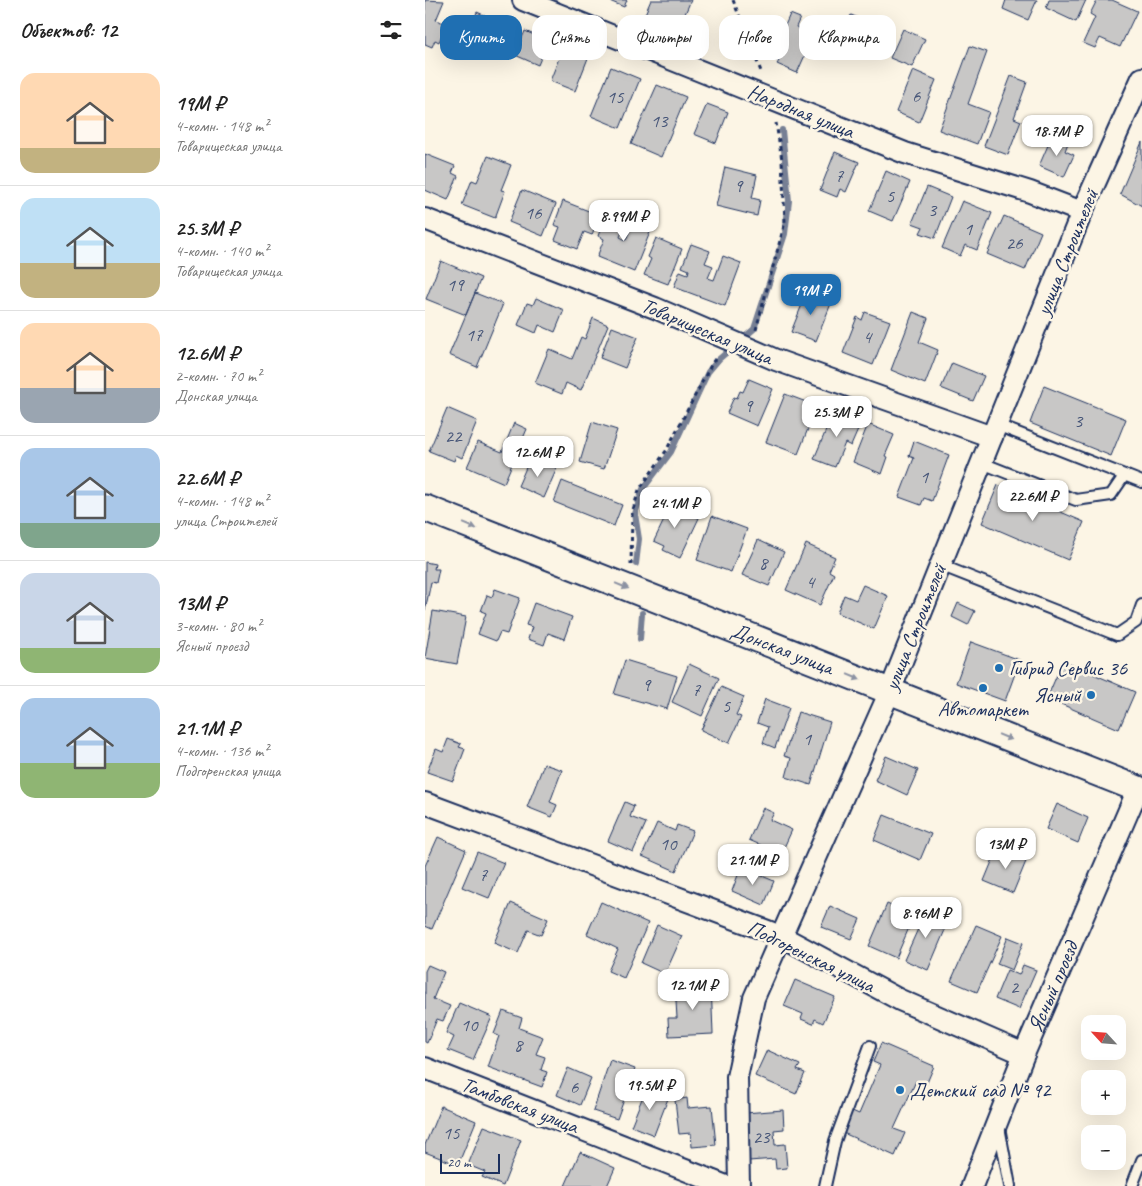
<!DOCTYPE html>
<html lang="ru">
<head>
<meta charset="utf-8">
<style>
  body { margin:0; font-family:Caveat,sans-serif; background:#f6f6f6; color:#222; height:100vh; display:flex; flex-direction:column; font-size:19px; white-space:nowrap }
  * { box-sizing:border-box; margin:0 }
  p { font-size:16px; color:#767676 }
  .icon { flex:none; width:28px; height:28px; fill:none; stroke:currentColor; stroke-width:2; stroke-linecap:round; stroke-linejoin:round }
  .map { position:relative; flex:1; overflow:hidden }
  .side { display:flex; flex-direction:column; background:#fff; width:425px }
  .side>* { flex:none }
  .hud { position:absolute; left:15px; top:15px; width:475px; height:45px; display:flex; gap:10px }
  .needle { width:32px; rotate:296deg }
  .controls { position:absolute; left:656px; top:1015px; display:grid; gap:10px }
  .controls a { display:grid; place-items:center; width:45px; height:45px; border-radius:10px; background:#fff; box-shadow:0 5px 20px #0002; font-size:25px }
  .scale { position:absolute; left:15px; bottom:12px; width:60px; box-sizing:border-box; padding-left:5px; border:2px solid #1b2f5e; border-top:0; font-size:14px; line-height:18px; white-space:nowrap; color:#1b2f5e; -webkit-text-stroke:4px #fcf5e5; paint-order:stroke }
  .price { position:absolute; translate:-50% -42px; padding:0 11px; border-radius:10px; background:#fff; color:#222; font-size:16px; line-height:32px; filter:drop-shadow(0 1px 2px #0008) }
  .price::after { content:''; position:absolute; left:50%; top:30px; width:15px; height:11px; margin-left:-8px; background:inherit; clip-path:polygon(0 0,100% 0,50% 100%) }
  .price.active { background:#1f6fb2; color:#fff }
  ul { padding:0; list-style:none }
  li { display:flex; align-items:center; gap:15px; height:125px; padding:0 20px }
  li+li { border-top:1px solid #e0e0e0 }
  li span { display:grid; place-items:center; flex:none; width:140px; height:100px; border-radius:15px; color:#555 }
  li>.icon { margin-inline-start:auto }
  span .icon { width:60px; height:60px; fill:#fffc; stroke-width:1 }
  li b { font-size:21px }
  h2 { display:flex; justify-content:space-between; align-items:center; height:60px; padding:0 20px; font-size:21px }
  .pill { padding:0 18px; border-radius:15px; background:#fff; box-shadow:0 5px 20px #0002; font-size:18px; line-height:45px }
  .pill.active { background:#1f6fb2; color:#fff }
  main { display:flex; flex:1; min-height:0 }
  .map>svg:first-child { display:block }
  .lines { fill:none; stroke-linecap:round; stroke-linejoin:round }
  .stream { stroke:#767f94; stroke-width:6 }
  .building { fill:#c8c7c6; stroke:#1b2f5e }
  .service-casing { stroke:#1b2f5e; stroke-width:14 }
  .minor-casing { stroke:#1b2f5e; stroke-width:24 }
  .tertiary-casing { stroke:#1b2f5e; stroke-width:29 }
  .path { stroke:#1b2f5e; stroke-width:3; stroke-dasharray:4 4; stroke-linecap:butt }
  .service { stroke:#fcf5e5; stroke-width:10 }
  .minor { stroke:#fcf5e5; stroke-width:20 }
  .tertiary { stroke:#fcf5e5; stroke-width:25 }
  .oneway { fill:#8c92a2 }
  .poi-dot { fill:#1f6fb2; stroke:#fcf5e5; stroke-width:2 }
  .labels { text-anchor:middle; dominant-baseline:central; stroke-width:5; stroke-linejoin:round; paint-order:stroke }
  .number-label { font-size:19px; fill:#465578 }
  .street-label { font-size:21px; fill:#1b2f5e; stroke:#fcf5e5 }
  .poi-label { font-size:21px; fill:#1b2f5e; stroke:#fcf5e5; text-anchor:start }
</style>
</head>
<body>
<main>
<section class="side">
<h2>Объектов: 12<svg class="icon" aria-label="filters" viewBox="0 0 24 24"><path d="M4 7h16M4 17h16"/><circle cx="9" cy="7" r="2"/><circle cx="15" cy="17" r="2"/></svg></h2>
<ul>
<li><span style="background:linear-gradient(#ffd9b3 75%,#c2b280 0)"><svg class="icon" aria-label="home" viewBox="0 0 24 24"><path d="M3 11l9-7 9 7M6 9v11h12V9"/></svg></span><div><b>19M ₽</b><p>4-комн. · 148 m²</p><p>Товарищеская улица</p></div></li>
<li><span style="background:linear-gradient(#bfe0f5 65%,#c2b280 0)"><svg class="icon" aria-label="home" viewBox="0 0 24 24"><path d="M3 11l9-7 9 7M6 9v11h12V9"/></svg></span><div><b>25.3M ₽</b><p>4-комн. · 140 m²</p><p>Товарищеская улица</p></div></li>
<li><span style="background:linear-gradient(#ffd9b3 65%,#9aa5b1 0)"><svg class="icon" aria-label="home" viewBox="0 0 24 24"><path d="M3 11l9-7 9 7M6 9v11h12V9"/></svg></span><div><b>12.6M ₽</b><p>2-комн. · 70 m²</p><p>Донская улица</p></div></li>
<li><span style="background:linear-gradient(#a9c7e8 75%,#7fa58c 0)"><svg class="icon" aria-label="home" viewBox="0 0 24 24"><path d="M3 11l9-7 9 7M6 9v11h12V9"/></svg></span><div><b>22.6M ₽</b><p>4-комн. · 148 m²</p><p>улица Строителей</p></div></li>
<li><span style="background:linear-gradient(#c9d6e8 75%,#8fb573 0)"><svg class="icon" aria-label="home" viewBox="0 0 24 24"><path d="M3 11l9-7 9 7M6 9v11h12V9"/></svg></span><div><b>13M ₽</b><p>3-комн. · 80 m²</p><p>Ясный проезд</p></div></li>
<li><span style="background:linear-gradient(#a9c7e8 65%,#8fb573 0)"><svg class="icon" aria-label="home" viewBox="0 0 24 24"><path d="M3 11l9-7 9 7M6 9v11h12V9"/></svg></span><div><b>21.1M ₽</b><p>4-комн. · 136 m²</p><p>Подгоренская улица</p></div></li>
</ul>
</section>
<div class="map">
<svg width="717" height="1186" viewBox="0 0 717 1186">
  <rect width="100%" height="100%" fill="#fcf5e5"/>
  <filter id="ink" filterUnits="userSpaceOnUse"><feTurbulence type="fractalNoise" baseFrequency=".02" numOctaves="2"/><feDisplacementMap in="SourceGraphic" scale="10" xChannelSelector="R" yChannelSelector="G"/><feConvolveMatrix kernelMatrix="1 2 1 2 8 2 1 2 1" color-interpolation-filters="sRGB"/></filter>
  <g filter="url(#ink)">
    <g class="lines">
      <path class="stream" d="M211,564L214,539L210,514L218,489L246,452L283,372L294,359L329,329L360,234L364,201L357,130
        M215,639L217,613"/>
    </g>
    <path class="building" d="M0,0L19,1L11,20L21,24L14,42L10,40L7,47L0,44Z
      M182,0H202L199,7Z
      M226,0H266L254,28L220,14Z
      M581,0H612L603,20L578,9Z
      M624,0H661L651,22L621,8Z
      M672,0H687L712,11L695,47L675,38L670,48L658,43L670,17L665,14Z
      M52,12L81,25L68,55L55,49L52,57L36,51Z
      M365,14L375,18L371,27L389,35L372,73L352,64L354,61L346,58Z
      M426,15L448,24L445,32L448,33L437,56L413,45Z
      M478,29L500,39L487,67L465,58Z
      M100,31L123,41L113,65L90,55Z
      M545,46L562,52L543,104L564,112L552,144L514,130Z
      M138,48L163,58L150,91L125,81Z
      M186,67L215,79L195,128L166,116Z
      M488,70L511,80L494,122L471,112Z
      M586,76L602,82L589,118L596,121L583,155L559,146Z
      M232,85L261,97L236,157L206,144Z
      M282,104L303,112L291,143L269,134Z
      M627,136L643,143L640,151L649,155L639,177L614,166Z
      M717,142V206L695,194Z
      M410,152L434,162L421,192L415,189L412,197L395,190Z
      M0,154L30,166L27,173L33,176L23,200L0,190Z
      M63,156L86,165L76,190L80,191L70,218L37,205L47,180L52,182Z
      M300,167L332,175L327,198L335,200L332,216L291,206Z
      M461,171L485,182L468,221L444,211Z
      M502,187L526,197L510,238L495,233L498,227L487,223Z
      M97,190L131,204L118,236L84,222Z
      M138,201L174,215L167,235L159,232L152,249L130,240L135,227L129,225Z
      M537,201L567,213L552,250L540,245L535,256L517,248Z
      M217,215L230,220L209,272L172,257L179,239L173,236L180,217L200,225L195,237L201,240L209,219L214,221Z
      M579,216L616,232L600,270L562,254Z
      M231,238L257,249L243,284L219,275L226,259L223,257Z
      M266,244L285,251L280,263L288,266L283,278L289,280L298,256L316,263L300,306L249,287L255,271L263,274L264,270L257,267Z
      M16,261L56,278L41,315L1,299Z
      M382,292L407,301L391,341L366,332Z
      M50,293L78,304L52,367L24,355Z
      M111,298L139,310L130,332L114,325L111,333L93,325L102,303L108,305Z
      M440,312L465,321L448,365L418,353L432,317L437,320Z
      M488,312L503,318L494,342L513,350L500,384L466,370Z
      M168,318L183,325L156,390L141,383L137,394L110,383L124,349L147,359L156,337L160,339Z
      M187,327L213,337L200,368L175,358Z
      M527,363L559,376L548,401L516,388Z
      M324,379L348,389L332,426L302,413L309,397L312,398L315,391L318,392Z
      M619,386L701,419L686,456L605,423Z
      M360,394L392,406L373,454L341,442Z
      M22,408L52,421L37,458L31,455L29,461L4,451Z
      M409,411L436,423L426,446L420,443L410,467L389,459Z
      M167,422L192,430L179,469L155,462Z
      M89,423L102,429L79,483L42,467L53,442L77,452Z
      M443,424L469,435L460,456L463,457L457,474L428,462Z
      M489,441L524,455L507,501L499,498L496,505L474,497L489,458L484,456Z
      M111,459L132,468L119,498L93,486L103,463L108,466Z
      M137,481L197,505L189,526L129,502Z
      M573,485L659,522L643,560L557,523Z
      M239,502L274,518L255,558L238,550L240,546L229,541L239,520L232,517Z
      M287,516L322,529L306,572L272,560Z
      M333,540L359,552L344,586L317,575Z
      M381,544L410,557L404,571L409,574L395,605L361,590Z
      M0,562L10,564L9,569H14L11,583L6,582L0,611Z
      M438,585L463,596L449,629L412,613L419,595L431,600Z
      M70,589L95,598L82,634L75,632L71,641L53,634L61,613L56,611L62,595L67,597Z
      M109,603L147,617L139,639L123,633L119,645L103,639L107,627L101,625Z
      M533,603L550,611L543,625L527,617Z
      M8,611L41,617L32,664L0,658Z
      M546,642L595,660L580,701L531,683Z
      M200,660L252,676L242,709L189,694Z
      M638,661L710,692L694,729L622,698Z
      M264,664L294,678L277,716L247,702Z
      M296,687L319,697L311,715L316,717L304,743L276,730Z
      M340,699L364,708L350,748L338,743L343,727L332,723Z
      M373,712L405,722L386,785L361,777L366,758L359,756Z
      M23,739L36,744L34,747L40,749L28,781L2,772L11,749L18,752Z
      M461,756L493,770L482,795L450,780Z
      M119,764L137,770L125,802L132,805L127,817L102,807Z
      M200,802L209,806L205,817L221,823L208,852L183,841Z
      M632,804L663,818L653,843L621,829Z
      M338,808L349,813L345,820L367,830L356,854L324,840Z
      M459,815L506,834L495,860L449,840Z
      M232,823L250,831L252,825L268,831L251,871L217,856Z
      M13,837L41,850L7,929L0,926V866Z
      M573,847L602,859L588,893L559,881Z
      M52,852L79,863L64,898L37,887Z
      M316,867L349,881L339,905L307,891Z
      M506,900L518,906L509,925L520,930L503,970L479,960Z
      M176,902L223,923L199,978L183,971L193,949L162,934Z
      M86,903L123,919L116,935L103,930L93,953L69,943Z
      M462,904L489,916L471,958L444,946Z
      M405,906L435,919L426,939L396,927Z
      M232,925L257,936L240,974L216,963Z
      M551,925L577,936L552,992L526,981Z
      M583,937L598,943L587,970L572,964Z
      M3,965L19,972L8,999L25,1006L18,1021L12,1019L2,1043L0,1042V971Z
      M598,965L611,970L594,1009L570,999L582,970L594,975Z
      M370,980L410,997L398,1023L390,1019L388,1024L376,1019L378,1014L359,1006Z
      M286,983L288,1034L244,1036L243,1018H252L250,985Z
      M34,1003L67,1017L48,1060L23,1050L29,1037L21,1033Z
      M78,1011L97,1018L94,1028L118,1037L111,1054L120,1057L116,1070L122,1072L117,1087L63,1067L74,1036L69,1034Z
      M456,1043L509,1066L501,1085L491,1081L469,1129L480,1133L470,1156L416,1132L425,1110L434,1114L455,1065L448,1062Z
      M342,1050L375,1065L372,1070L380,1073L371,1094L330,1076Z
      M185,1060L210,1069L192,1119L168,1111Z
      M143,1068L166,1078L155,1105L132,1095Z
      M222,1086L244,1096L229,1135L206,1126Z
      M262,1098L263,1108L287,1106L291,1145L267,1147L266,1133L254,1134L250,1100Z
      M16,1106L51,1121L33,1165L0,1152V1145Z
      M358,1110L359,1129L349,1130L350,1145L360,1144L362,1168L351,1169L350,1159L324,1161L320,1113Z
      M59,1126L96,1140L78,1186L57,1177L60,1172L43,1165Z
      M155,1152L190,1168L182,1186H140Z"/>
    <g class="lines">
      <defs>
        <path id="service" d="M572,425L717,482
          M557,463L651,500L686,495L699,476
          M515,565L692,635L711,622L717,605
          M574,1127L585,1186
          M400,1186L410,1141L445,1046
          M707,1186L717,1160"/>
        <g id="minor">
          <path d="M98,0L480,153L605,192L657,212"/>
          <path d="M0,219L230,308L351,360L567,437"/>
          <path d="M0,803L356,936L475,1000L599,1054"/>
          <path d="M0,1068L301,1186"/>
          <path d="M314,1186L312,1077L329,998L465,691L657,212L717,78"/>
          <path id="s1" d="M547,1186L599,1054L713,789"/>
        </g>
        <g id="tertiary">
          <path id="s2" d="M0,508L713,789"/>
        </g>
      </defs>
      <use href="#service" class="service-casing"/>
      <use href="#minor" class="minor-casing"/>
      <use href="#tertiary" class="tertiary-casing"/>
      <path class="path" d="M308,0L337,74
        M331,330L360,222L357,160L351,123
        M206,565L207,513L214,490L241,451L287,363L292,356"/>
      <use href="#service" class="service"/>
      <use href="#minor" class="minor"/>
      <use href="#tertiary" class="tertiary"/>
    </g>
    <defs><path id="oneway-solid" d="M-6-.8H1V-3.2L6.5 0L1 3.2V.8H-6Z" transform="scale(1.25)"/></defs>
    <g class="oneway">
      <use href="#oneway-solid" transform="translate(45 526) rotate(22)"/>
      <use href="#oneway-solid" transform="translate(197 586) rotate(22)"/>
      <use href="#oneway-solid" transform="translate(429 677) rotate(22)"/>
      <use href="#oneway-solid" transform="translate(580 737) rotate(22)"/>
    </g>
  </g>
  <g class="poi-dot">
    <circle cx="574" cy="668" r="5"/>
    <circle cx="558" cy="688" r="5"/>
    <circle cx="666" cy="695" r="5"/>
    <circle cx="475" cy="1090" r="5"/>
  </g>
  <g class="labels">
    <g class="number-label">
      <text x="491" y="96">6</text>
      <text x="190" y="97">15</text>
      <text x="234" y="121">13</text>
      <text x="414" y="176">7</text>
      <text x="313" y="186">9</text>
      <text x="465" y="196">5</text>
      <text x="507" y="210">3</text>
      <text x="108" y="213">16</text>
      <text x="543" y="229">1</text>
      <text x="589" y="243">26</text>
      <text x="30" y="285">19</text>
      <text x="49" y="335">17</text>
      <text x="442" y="337">4</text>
      <text x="323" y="406">9</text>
      <text x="653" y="421">3</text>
      <text x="28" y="436">22</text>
      <text x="499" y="477">1</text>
      <text x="338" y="563">8</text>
      <text x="385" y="582">4</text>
      <text x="221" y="685">9</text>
      <text x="271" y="690">7</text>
      <text x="301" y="706">5</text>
      <text x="382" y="739">1</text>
      <text x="243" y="844">10</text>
      <text x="58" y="875">7</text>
      <text x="589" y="987">2</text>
      <text x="44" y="1025">10</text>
      <text x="93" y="1045">8</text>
      <text x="149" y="1087">6</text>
      <text x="26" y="1133">15</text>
      <text x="336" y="1137">23</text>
    </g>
    <g class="street-label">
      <text transform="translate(376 111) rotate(22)">Народная улица</text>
      <text transform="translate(642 252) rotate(-68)">улица Строителей</text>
      <text transform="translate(282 331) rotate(23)">Товарищеская улица</text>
      <text transform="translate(490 627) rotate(-68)">улица Строителей</text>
      <text stroke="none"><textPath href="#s2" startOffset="384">Донская улица</textPath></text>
      <text transform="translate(386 956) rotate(26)">Подгоренская улица</text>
      <text stroke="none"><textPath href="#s1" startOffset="215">Ясный проезд</textPath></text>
      <text transform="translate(95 1105) rotate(21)">Тамбовская улица</text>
    </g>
    <g class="poi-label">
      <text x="584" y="668">Гибрид Сервис 36</text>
      <text x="656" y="695" text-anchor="end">Ясный</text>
      <text x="558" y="709" text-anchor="middle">Автомаркет</text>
      <text x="485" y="1090">Детский сад № 92</text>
    </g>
  </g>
</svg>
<div class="controls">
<a><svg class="needle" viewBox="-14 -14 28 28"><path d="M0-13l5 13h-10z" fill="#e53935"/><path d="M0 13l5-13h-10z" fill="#767676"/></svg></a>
<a>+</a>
<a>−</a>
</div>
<div class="scale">20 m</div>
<b class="price" style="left:632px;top:157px">18.7M ₽</b>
<b class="price" style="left:199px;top:242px">8.99M ₽</b>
<b class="price active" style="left:386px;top:316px">19M ₽</b>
<b class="price" style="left:412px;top:438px">25.3M ₽</b>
<b class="price" style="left:113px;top:478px">12.6M ₽</b>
<b class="price" style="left:608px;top:522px">22.6M ₽</b>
<b class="price" style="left:250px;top:529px">24.1M ₽</b>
<b class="price" style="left:581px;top:870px">13M ₽</b>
<b class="price" style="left:328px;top:886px">21.1M ₽</b>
<b class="price" style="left:501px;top:939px">8.96M ₽</b>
<b class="price" style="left:268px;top:1011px">12.1M ₽</b>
<b class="price" style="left:225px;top:1111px">19.5M ₽</b>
<div class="hud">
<a class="pill active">Купить</a>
<a class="pill">Снять</a>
<a class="pill">Фильтры</a>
<a class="pill">Новое</a>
<a class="pill">Квартира</a>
</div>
</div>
</main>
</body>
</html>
